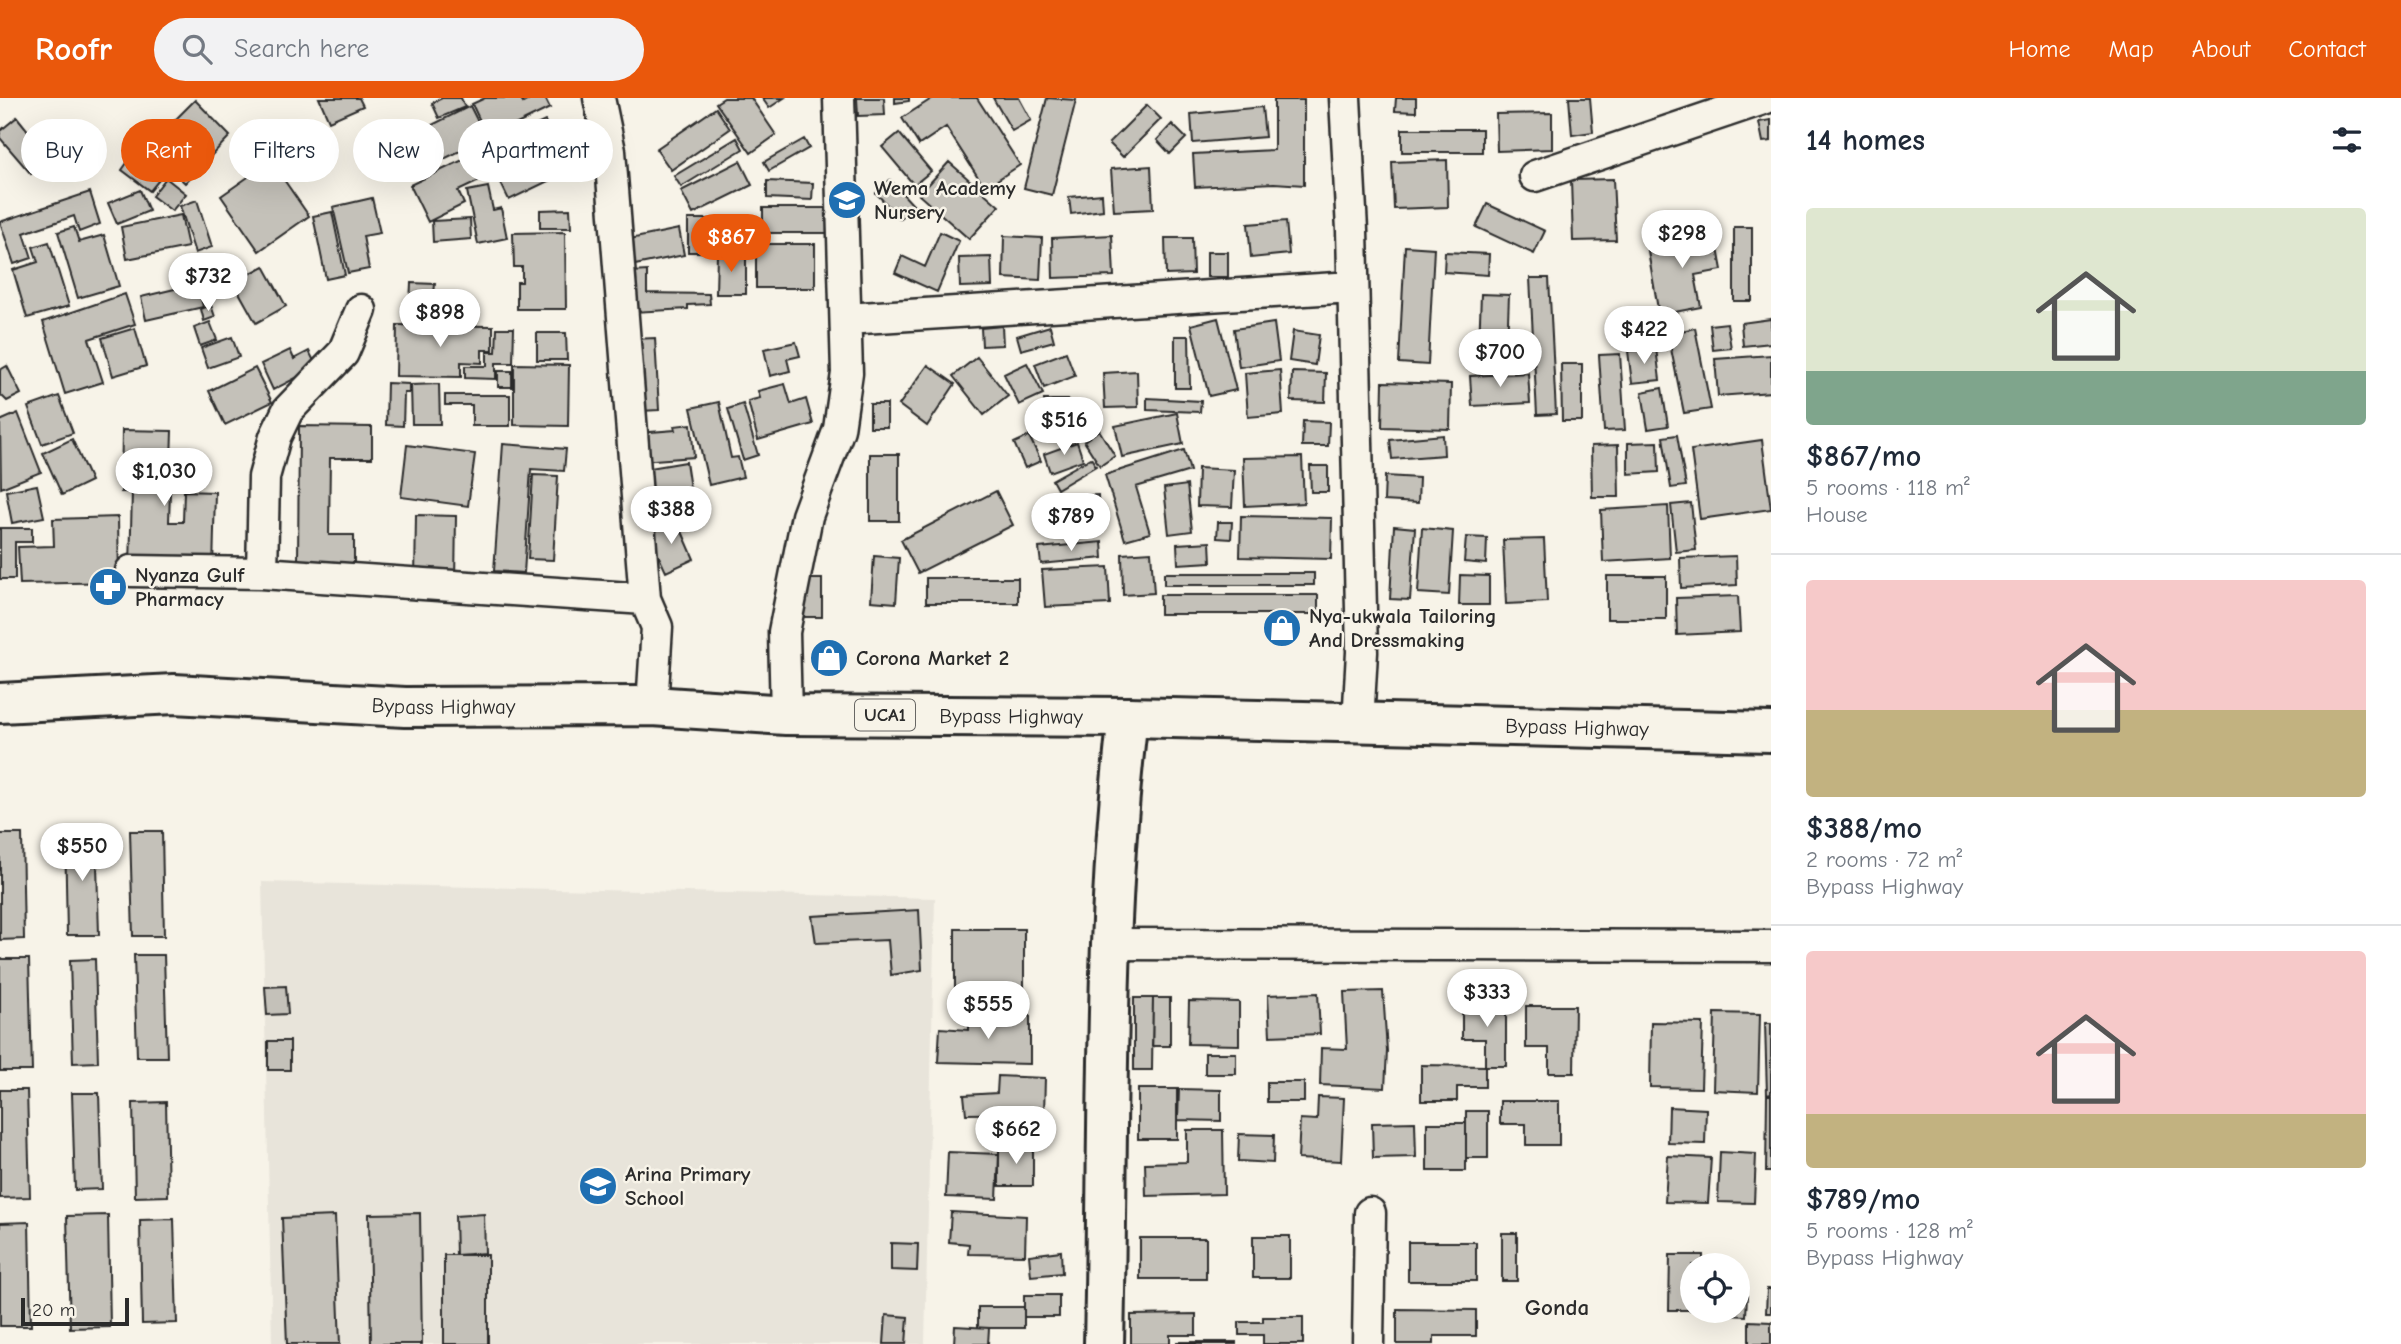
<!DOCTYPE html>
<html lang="en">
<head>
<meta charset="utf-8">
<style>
  body { margin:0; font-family:"Comic Neue",sans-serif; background:#f2f2f3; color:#1f2937; height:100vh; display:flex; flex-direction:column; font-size:26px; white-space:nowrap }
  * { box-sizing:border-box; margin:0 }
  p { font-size:23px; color:#747a83 }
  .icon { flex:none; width:38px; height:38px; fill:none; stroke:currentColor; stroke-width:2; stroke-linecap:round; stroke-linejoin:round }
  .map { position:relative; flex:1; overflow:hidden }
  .details { display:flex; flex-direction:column; background:#fff; width:630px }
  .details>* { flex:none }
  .banner { position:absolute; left:21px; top:21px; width:665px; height:63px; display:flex; gap:14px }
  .buttons { position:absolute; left:1680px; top:1155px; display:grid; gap:14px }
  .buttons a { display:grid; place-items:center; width:70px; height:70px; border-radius:50%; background:#fff; box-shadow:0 7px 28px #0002; font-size:35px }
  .scale { position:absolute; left:21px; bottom:18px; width:108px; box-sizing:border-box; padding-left:7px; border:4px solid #2b2b2b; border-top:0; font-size:19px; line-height:24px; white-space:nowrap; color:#2b2b2b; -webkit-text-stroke:5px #f7f3e8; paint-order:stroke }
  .price { position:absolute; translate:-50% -60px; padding:0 16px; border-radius:24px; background:#fff; color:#222; font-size:23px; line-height:46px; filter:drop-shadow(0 2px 4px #0008) }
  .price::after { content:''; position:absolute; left:50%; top:42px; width:21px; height:16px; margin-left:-10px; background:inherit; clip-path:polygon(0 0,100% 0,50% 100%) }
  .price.on { background:#ea580c; color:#fff }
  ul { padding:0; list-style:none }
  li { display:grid; align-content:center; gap:14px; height:371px; padding:0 35px }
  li+li { border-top:2px solid #e0e1e3 }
  li span { display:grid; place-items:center; height:217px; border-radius:7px; color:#555 }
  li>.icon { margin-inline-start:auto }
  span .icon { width:126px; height:126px; fill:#fffc; stroke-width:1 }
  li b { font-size:30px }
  h2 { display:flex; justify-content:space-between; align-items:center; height:84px; padding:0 35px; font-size:30px }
  .tag { padding:0 24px; border-radius:32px; background:#fff; box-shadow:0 7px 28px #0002; font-size:24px; line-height:63px }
  .tag.on { background:#ea580c; color:#fff }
  header { display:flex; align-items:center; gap:42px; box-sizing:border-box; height:98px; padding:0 35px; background:#ea580c; color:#fff }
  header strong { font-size:33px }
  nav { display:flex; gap:38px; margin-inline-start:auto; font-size:24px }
  .search { width:490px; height:63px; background:#f2f2f3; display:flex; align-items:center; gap:18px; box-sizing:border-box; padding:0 24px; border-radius:38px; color:#747a83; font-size:26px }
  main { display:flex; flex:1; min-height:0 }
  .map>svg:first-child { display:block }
  .built { fill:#e8e4da }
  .building { fill:#c4c1b9; stroke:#2b2b2b; stroke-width:2 }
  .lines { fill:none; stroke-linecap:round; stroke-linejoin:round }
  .street-casing { stroke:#2b2b2b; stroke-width:35 }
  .secondary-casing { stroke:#2b2b2b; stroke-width:44 }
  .primary-casing { stroke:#2b2b2b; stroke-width:44 }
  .street { stroke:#f7f3e8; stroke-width:30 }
  .secondary { stroke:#f7f3e8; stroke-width:38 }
  .primary { stroke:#f7f3e8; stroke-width:38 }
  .labels { text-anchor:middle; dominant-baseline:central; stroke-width:5; stroke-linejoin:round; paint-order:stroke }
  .shield { fill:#f7f3e8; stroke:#686764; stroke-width:2 }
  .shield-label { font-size:19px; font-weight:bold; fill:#2b2b2b }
  .poi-label { font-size:21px; font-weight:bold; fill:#2b2b2b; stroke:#f7f3e8; text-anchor:start }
  .street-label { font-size:21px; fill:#2b2b2b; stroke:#f7f3e8 }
  .neighbourhood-label { font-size:23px; font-weight:bold; fill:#2b2b2b; stroke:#f7f3e8 }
</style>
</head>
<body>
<header>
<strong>Roofr</strong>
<div class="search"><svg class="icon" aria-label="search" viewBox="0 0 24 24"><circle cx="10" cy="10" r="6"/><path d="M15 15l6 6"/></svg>Search here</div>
<nav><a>Home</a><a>Map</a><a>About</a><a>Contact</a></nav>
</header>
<main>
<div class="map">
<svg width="1771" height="1246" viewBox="0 0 1771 1246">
  <rect width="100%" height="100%" fill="#f7f3e8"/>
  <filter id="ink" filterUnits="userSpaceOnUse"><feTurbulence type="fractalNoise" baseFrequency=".0143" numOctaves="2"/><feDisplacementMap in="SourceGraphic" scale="14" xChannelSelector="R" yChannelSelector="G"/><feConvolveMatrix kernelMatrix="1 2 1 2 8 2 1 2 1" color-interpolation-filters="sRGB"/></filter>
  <g filter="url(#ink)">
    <path class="built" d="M262,784L935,800L925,1246H272Z"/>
    <path class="building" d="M319,0H359L363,8L329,23Z
      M442,0H461L465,9L439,20L432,5Z
      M485,0H521L523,5L532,0H545L550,10L488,40L472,6Z
      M724,0H751L776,37L751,55L716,5Z
      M762,0H784L769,10Z
      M857,0H884L885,17L858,18Z
      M895,0H909V3L895,5Z
      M933,0H977L1020,67L985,90L946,29L919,47L902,20Z
      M993,0H1019L1031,22L1012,33Z
      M1047,0L1076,2L1052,97L1024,90Z
      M1396,0H1416V14L1395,13Z
      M1569,0H1590L1593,34L1572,37Z
      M195,2L230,38L208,61L200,52L194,57L167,30Z
      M1274,2H1304V87L1274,85L1195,89L1193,56L1274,52Z
      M1147,7L1161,21L1123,59L1109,45Z
      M470,8L486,40L424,71L408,39Z
      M1262,9L1265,39L1193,45L1191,16Z
      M716,10L730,31L671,72L656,51Z
      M1552,15V51L1497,53L1496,16Z
      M17,19L50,60L31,76L0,40V33Z
      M1771,22V43L1763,44L1759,24Z
      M545,23L569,73L509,102L496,75L458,93L464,106L428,124L410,87Z
      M1172,26L1186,40L1170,56L1157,42Z
      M151,30L185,62L190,57L201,68L185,85L140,42Z
      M1402,31H1482V54H1402Z
      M899,35L931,73L914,87L882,49Z
      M737,40L743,51L681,89L674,78Z
      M804,41L809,50L769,73L764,64Z
      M134,55L163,77L150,93L122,72Z
      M1447,62L1448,109L1394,111L1392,64Z
      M271,63L309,118L259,153L221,98Z
      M740,63L752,87L693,116L681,93Z
      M949,64L999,108L969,141L919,97Z
      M1151,68L1153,111L1114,113L1111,71Z
      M166,80L186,96L172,113L152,98Z
      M1613,81L1616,142L1573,143L1571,82Z
      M890,82L914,108L900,121L876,95Z
      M767,83L813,85L812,102L767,100Z
      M488,89L493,112L501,110L507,140L478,146L467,93Z
      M140,92L149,113L117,126L108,105Z
      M90,94L100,126L79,134L74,118L24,135L32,160L14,166L0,124Z
      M1102,96L1103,112L1071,116L1069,99Z
      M372,100L380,135L363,138L369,171L348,175L333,109Z
      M197,102L212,149L195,155L180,108Z
      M1487,106L1545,133L1534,156L1476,129Z
      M763,110H827V135H763Z
      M570,111L571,130H540V112Z
      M332,114L345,177L326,181L313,118Z
      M181,117L188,149L127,161L121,129Z
      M470,121L471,141L433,144L432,123Z
      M688,121H745V154H688Z
      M1286,123L1289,156L1251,160L1248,126Z
      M74,129L79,144L104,137L119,188L78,200L58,134Z
      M1734,129H1752V203H1734Z
      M679,131L684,157L630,168L625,142Z
      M565,134L566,211H517V184H522V169H514L513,135Z
      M940,134L959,143L937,194L895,175L902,158L925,169Z
      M1715,134L1722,172L1695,177L1701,209L1659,217L1647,147Z
      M1112,137L1114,178L1053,180L1052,140Z
      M1004,138L1042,140L1040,182L1003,180Z
      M1165,140H1192L1193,176L1166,177Z
      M49,144L69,208L27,220L13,172L38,164L33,149Z
      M756,146H815V190H756Z
      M1405,148L1434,150L1428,267L1399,265Z
      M1207,154H1228V179H1207Z
      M1445,154L1489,156L1488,177L1444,174Z
      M717,155L746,156V196H716Z
      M991,159L992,188L960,189L959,160Z
      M194,168L203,209L146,222L141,199L183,189L178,171Z
      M264,168L286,208L256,225L236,189L246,183L244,179Z
      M647,173V195L709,196L710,206L688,207V211L633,214L632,174Z
      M1530,180H1549L1556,316L1537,317Z
      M411,185L435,186L434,196H428V206H435V224H409Z
      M125,196L135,226L89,241L103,284L65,296L43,224Z
      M1481,196L1509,197L1507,250L1479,248Z
      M211,207L215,219L204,223L201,211Z
      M1218,220L1236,292L1209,298L1191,227Z
      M1771,221V245L1743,248L1741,225Z
      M210,224L217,242L200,248L194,230Z
      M1274,225L1279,263L1239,269L1234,231Z
      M1727,225L1731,250L1713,252L1710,227Z
      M397,227L493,228V252H482V265L461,264V279L396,278Z
      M1002,228L1003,247L982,248L981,230Z
      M1050,228L1054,243L1021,252L1017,238Z
      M135,230L146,268L113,278L102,240Z
      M497,230H514L513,265H496V281L465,280V268H487V254H496Z
      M1695,230L1711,311L1684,315L1668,236Z
      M1293,233L1319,237L1315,267L1289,263Z
      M537,235H566L567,262H537Z
      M1175,238H1189L1190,290H1175Z
      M232,239L239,259L208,270L201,250Z
      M655,240L659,312L640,313L635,241Z
      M796,244L800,258L787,261L790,273L770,278L764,251Z
      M1656,250L1660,282L1632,285L1628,253Z
      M290,252L294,261L309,253L317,269L273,292L261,266Z
      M1066,254L1075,278L1044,290L1035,266Z
      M1620,256L1625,332L1604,333L1599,257Z
      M1771,257V294L1718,298L1715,261Z
      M977,259L1008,298L984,317L953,278Z
      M1027,265L1043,296L1019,307L1004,276Z
      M514,266L569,267L568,328L514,327Z
      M1561,266H1582V323H1562Z
      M928,267L955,286L927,328L899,307Z
      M7,268L21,296L7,303L0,296V272Z
      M255,270L272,304L225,327L209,293Z
      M1280,272L1283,316L1248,319L1245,275Z
      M498,273H512V289H498Z
      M1137,273L1138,309L1105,310L1103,275Z
      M1292,274L1326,275L1325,304L1291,303Z
      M1528,275L1530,305L1472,308L1470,278Z
      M1383,284L1451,286L1450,331L1382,329Z
      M387,285L409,286V295H404L403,328L386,327Z
      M439,286L440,326H412L411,287Z
      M785,286L791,306L806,301L813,326L758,342L748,303L760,300L758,293Z
      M1662,290L1668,328L1648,331L1642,294Z
      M445,297H510V328H472V307H445Z
      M59,298L73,335L42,346L28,309Z
      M1147,300L1201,303L1200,314L1147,312Z
      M1044,302H1068V332H1044Z
      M719,304L731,360L738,359L743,379L709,387L691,310Z
      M743,306L758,357L743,362L728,311Z
      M870,306H887V329H870Z
      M18,315L41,374L1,390L0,323Z
      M1177,315L1183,346L1122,359L1115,328Z
      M1303,323L1329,324L1328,348H1302Z
      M691,326L694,359L641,363L638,335L675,332L674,328Z
      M299,328L372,329V360H330L329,437H354V469L298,468Z
      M122,332L172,333L169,424H183L184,393L215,394L213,471L130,469L132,394H121Z
      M1099,332L1115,358L1100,368L1084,343Z
      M1443,337L1444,357L1392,361L1390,342Z
      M1677,337L1686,388L1671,390L1663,339Z
      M1029,338L1041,363L1025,370L1014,345Z
      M72,341L91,383L62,397L43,355Z
      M1762,342L1771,411L1700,421L1691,352Z
      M1077,344L1083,362L1050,374L1044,356Z
      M1658,344L1659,374L1628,376V345Z
      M503,346L566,351L564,373L531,371L524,475L494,473Z
      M407,347L475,356L468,408L401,399Z
      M1618,347L1619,399H1592L1591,348Z
      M1184,352L1190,373L1136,389L1150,435L1125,442L1105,377Z
      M870,356H899V423H870Z
      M1302,359L1304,405L1245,408L1243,360Z
      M1091,360L1096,368L1057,391L1052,382Z
      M686,364L693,410L645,418L638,372Z
      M1310,368H1328V394H1311Z
      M1198,370L1234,372L1232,409L1197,408Z
      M533,377L558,378L553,462L528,461Z
      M1385,378L1419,380L1418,405L1384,403Z
      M37,387L44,419L12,425L6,393Z
      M1187,387L1192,433L1169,436L1164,390Z
      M996,393L1013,427L918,475L901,442Z
      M1098,397L1099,430L1049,432L1048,399Z
      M1691,405L1696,452L1676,454L1671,407Z
      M1668,408L1670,460L1603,464L1601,412Z
      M416,417L456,418L455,483L415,482Z
      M1241,418L1332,420L1331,461L1240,459Z
      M118,419L119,484L20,486L18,449L54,448L53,421Z
      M677,422L694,461L666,474L648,435Z
      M1218,424H1232L1231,441L1217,440Z
      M1394,428L1415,430L1410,502L1390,501Z
      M0,430H32V444H15V481H0Z
      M1422,430L1453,433L1449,497L1418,495Z
      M1466,439L1487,440L1486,466L1464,464Z
      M1544,441L1547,504L1506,506L1503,442Z
      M1102,444L1103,460L1041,466L1039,450Z
      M1210,444L1211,464L1178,466L1177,446Z
      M1151,454L1154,495L1123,497L1122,456Z
      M874,458L899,460L896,505L871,503Z
      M1736,458L1737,487L1681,490L1680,460Z
      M1108,469L1110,506L1045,509L1042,472Z
      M1164,475H1314V487H1164Z
      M1460,477L1489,478V507H1459Z
      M1607,478H1666V521H1607Z
      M926,480H1018V505H926Z
      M795,481H822V519H795Z
      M1160,497H1318V516H1160Z
      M1738,498L1740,534L1677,537L1676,500Z
      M96,731L99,837H67L65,732Z
      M130,733H162L164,838H133Z
      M0,736H22L24,841L0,842Z
      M919,812L922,872L891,877L888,842L816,845L812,818Z
      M955,831H1024V894H955Z
      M134,857H164L167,959H137Z
      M0,861H29L32,973H0Z
      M95,861L98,964L73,965L70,862Z
      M286,888L288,916L267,917L265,889Z
      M1383,893L1387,953L1385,990L1320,987L1321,950L1347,951L1344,894Z
      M1318,895L1320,936L1270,938L1268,897Z
      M1134,900H1153L1152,972H1134Z
      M1153,900H1170V948H1152Z
      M1189,903L1239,904V947L1188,946Z
      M1462,904H1506V968H1485V941H1462Z
      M1526,908H1575L1574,975H1549V950H1526Z
      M1715,915L1760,916L1758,994L1713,992Z
      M969,917H1030V966L938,964L940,930L969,932Z
      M1651,924L1703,925L1701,990L1650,989Z
      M1765,925H1771V996L1767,997Z
      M268,943H290V972H268Z
      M1205,955H1236V976H1205Z
      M1421,967L1485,968V989H1457V1003H1421Z
      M998,978L1045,980L1044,1015L966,1016L964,997L997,995Z
      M1267,984H1304V1004H1267Z
      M1138,991H1177V1041H1138Z
      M1179,991L1221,992V1023L1178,1022Z
      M0,992H27L30,1099L0,1100Z
      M72,995H99L102,1091L75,1092Z
      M1767,997H1771V1074H1766Z
      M1318,999L1344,1000L1341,1063L1298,1061L1300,1021L1317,1022Z
      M1500,1003H1559V1047H1526V1026H1500Z
      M166,1004L168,1098L135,1099L133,1005Z
      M1669,1009L1706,1011L1705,1046L1668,1045Z
      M1466,1013H1488V1060H1466Z
      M1415,1024L1416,1059L1373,1060L1372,1025Z
      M1427,1025H1466V1073H1427Z
      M1187,1032H1223L1224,1096L1146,1098L1145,1065L1187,1064Z
      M1239,1036L1274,1037L1273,1065L1238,1063Z
      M999,1047H1033V1088H999Z
      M948,1054L999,1056L997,1101L946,1099Z
      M1720,1054L1756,1056L1754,1105L1718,1104Z
      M1668,1058L1711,1060L1708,1105L1665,1104Z
      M951,1114L1026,1118L1025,1157L968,1156L969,1146L949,1144Z
      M420,1115L422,1246H371L369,1116Z
      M484,1116L485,1155L456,1157L455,1118Z
      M108,1117L110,1229L70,1230L67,1118Z
      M335,1118L340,1246H287L282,1120Z
      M174,1121L177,1225L142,1226L140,1122Z
      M29,1124L31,1228H0V1125Z
      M1502,1135H1517V1183H1502Z
      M1253,1138H1290V1180H1253Z
      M1140,1140H1206V1181H1140Z
      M1408,1144H1476V1183H1408Z
      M891,1145L918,1146L917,1173L891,1172Z
      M1061,1153L1062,1175L1031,1178L1029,1157Z
      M444,1157H488V1246H444Z
      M1670,1157H1703V1167H1692V1212H1669Z
      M1767,1191H1771V1215H1766Z
      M1024,1197H1059V1219H1024Z
      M1738,1198H1747L1746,1218L1706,1216L1707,1213H1738Z
      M978,1209H1024V1230H978Z
      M1397,1211L1476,1212V1238H1434V1246H1397Z
      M1196,1216V1237H1170V1246H1131V1217Z
      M886,1217L908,1219L906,1246H884Z
      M1263,1219H1303V1246H1263V1237H1239V1224H1263Z
      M1749,1223L1771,1224V1246H1749Z
      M955,1228L989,1230L988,1246H954Z
      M1177,1244H1236V1246H1177Z"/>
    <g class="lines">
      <defs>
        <path id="street" d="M599,0L610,53L645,501L657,529L652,608
          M1345,0L1352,132L1362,554L1358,625
          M1535,78L1766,0
          M846,221L1352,189
          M131,473L262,475L645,501
          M262,475L264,379L275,339L288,312L343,255L361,212
          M786,617L784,534L807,418L839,331L847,275L839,0
          M1112,846L1771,848
          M1368,1246L1370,1115"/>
        <path id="secondary" d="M1104,1246C1109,1038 1103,826 1128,619"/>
        <g id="primary">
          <path id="s1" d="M0,605L174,596L405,609L652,608L786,617L1128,619L1771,634"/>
        </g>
      </defs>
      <use href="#street" class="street-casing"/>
      <use href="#secondary" class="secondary-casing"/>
      <use href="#primary" class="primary-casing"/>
      <use href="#street" class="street"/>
      <use href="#secondary" class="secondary"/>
      <use href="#primary" class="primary"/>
    </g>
  </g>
  <defs>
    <symbol id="school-disc" viewBox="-11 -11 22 22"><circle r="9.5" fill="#1f6fb2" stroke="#f7f3e8"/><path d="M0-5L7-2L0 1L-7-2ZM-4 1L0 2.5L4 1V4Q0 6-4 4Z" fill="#fff"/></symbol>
    <symbol id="pharmacy-disc" viewBox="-11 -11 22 22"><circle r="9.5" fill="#1f6fb2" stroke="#f7f3e8"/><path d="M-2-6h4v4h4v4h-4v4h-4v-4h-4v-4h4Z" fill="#fff"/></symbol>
    <symbol id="shop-disc" viewBox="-11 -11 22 22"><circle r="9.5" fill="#1f6fb2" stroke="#f7f3e8"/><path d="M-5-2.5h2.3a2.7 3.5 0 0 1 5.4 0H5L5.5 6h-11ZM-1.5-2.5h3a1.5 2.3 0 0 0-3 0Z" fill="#fff"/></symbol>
  </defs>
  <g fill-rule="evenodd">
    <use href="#school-disc" x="825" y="80" width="44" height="44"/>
    <use href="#pharmacy-disc" x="86" y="467" width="44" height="44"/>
    <use href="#shop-disc" x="1260" y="508" width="44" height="44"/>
    <use href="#shop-disc" x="807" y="538" width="44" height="44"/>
    <use href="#school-disc" x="576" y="1066" width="44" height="44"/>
  </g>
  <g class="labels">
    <rect class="shield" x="855" y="601.5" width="60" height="31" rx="5"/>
    <g class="shield-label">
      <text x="885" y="617">UCA1</text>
    </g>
    <g class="poi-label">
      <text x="874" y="90">Wema Academy<tspan x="874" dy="24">Nursery</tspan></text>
      <text x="135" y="477">Nyanza Gulf<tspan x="135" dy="24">Pharmacy</tspan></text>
      <text x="1309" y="518">Nya-ukwala Tailoring<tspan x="1309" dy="24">And Dressmaking</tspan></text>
      <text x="856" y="560">Corona Market 2</text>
      <text x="625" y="1076">Arina Primary<tspan x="625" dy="24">School</tspan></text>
    </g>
    <g class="street-label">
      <text stroke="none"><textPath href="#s1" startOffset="444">Bypass Highway</textPath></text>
      <text stroke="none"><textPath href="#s1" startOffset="1012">Bypass Highway</textPath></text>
      <text stroke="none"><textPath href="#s1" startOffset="1578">Bypass Highway</textPath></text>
    </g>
    <g class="neighbourhood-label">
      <text x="1557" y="1209">Gonda</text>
    </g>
  </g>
</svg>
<div class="buttons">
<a><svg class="icon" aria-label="locate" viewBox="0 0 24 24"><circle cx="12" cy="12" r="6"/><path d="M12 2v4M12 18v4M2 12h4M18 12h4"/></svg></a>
</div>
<div class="scale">20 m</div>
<b class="price" style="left:1682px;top:172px">$298</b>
<b class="price on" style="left:731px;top:176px">$867</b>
<b class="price" style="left:208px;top:215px">$732</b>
<b class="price" style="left:440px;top:251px">$898</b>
<b class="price" style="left:1644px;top:268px">$422</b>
<b class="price" style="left:1500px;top:291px">$700</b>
<b class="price" style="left:1064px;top:359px">$516</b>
<b class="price" style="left:164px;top:410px">$1,030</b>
<b class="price" style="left:671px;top:448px">$388</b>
<b class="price" style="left:1071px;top:455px">$789</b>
<b class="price" style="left:82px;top:785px">$550</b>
<b class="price" style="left:1487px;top:931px">$333</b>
<b class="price" style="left:988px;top:943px">$555</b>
<b class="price" style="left:1016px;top:1068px">$662</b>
<div class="banner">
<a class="tag">Buy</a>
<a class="tag on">Rent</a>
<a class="tag">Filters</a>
<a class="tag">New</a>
<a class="tag">Apartment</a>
</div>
</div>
<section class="details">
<h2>14 homes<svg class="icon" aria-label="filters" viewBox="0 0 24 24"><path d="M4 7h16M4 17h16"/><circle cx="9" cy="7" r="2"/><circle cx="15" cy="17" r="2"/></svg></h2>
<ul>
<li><span style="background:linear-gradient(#dfe7d0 75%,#7fa58c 0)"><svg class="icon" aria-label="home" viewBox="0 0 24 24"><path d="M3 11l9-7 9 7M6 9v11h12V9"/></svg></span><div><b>$867/mo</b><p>5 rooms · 118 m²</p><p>House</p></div></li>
<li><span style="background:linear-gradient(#f6c9c9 60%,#c2b280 0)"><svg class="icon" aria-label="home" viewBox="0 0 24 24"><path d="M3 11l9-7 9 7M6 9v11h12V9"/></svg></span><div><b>$388/mo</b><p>2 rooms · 72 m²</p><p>Bypass Highway</p></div></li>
<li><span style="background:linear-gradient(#f6c9c9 75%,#c2b280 0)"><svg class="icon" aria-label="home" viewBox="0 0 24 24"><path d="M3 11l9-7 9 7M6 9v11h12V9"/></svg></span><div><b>$789/mo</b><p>5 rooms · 128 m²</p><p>Bypass Highway</p></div></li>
</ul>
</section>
</main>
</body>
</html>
